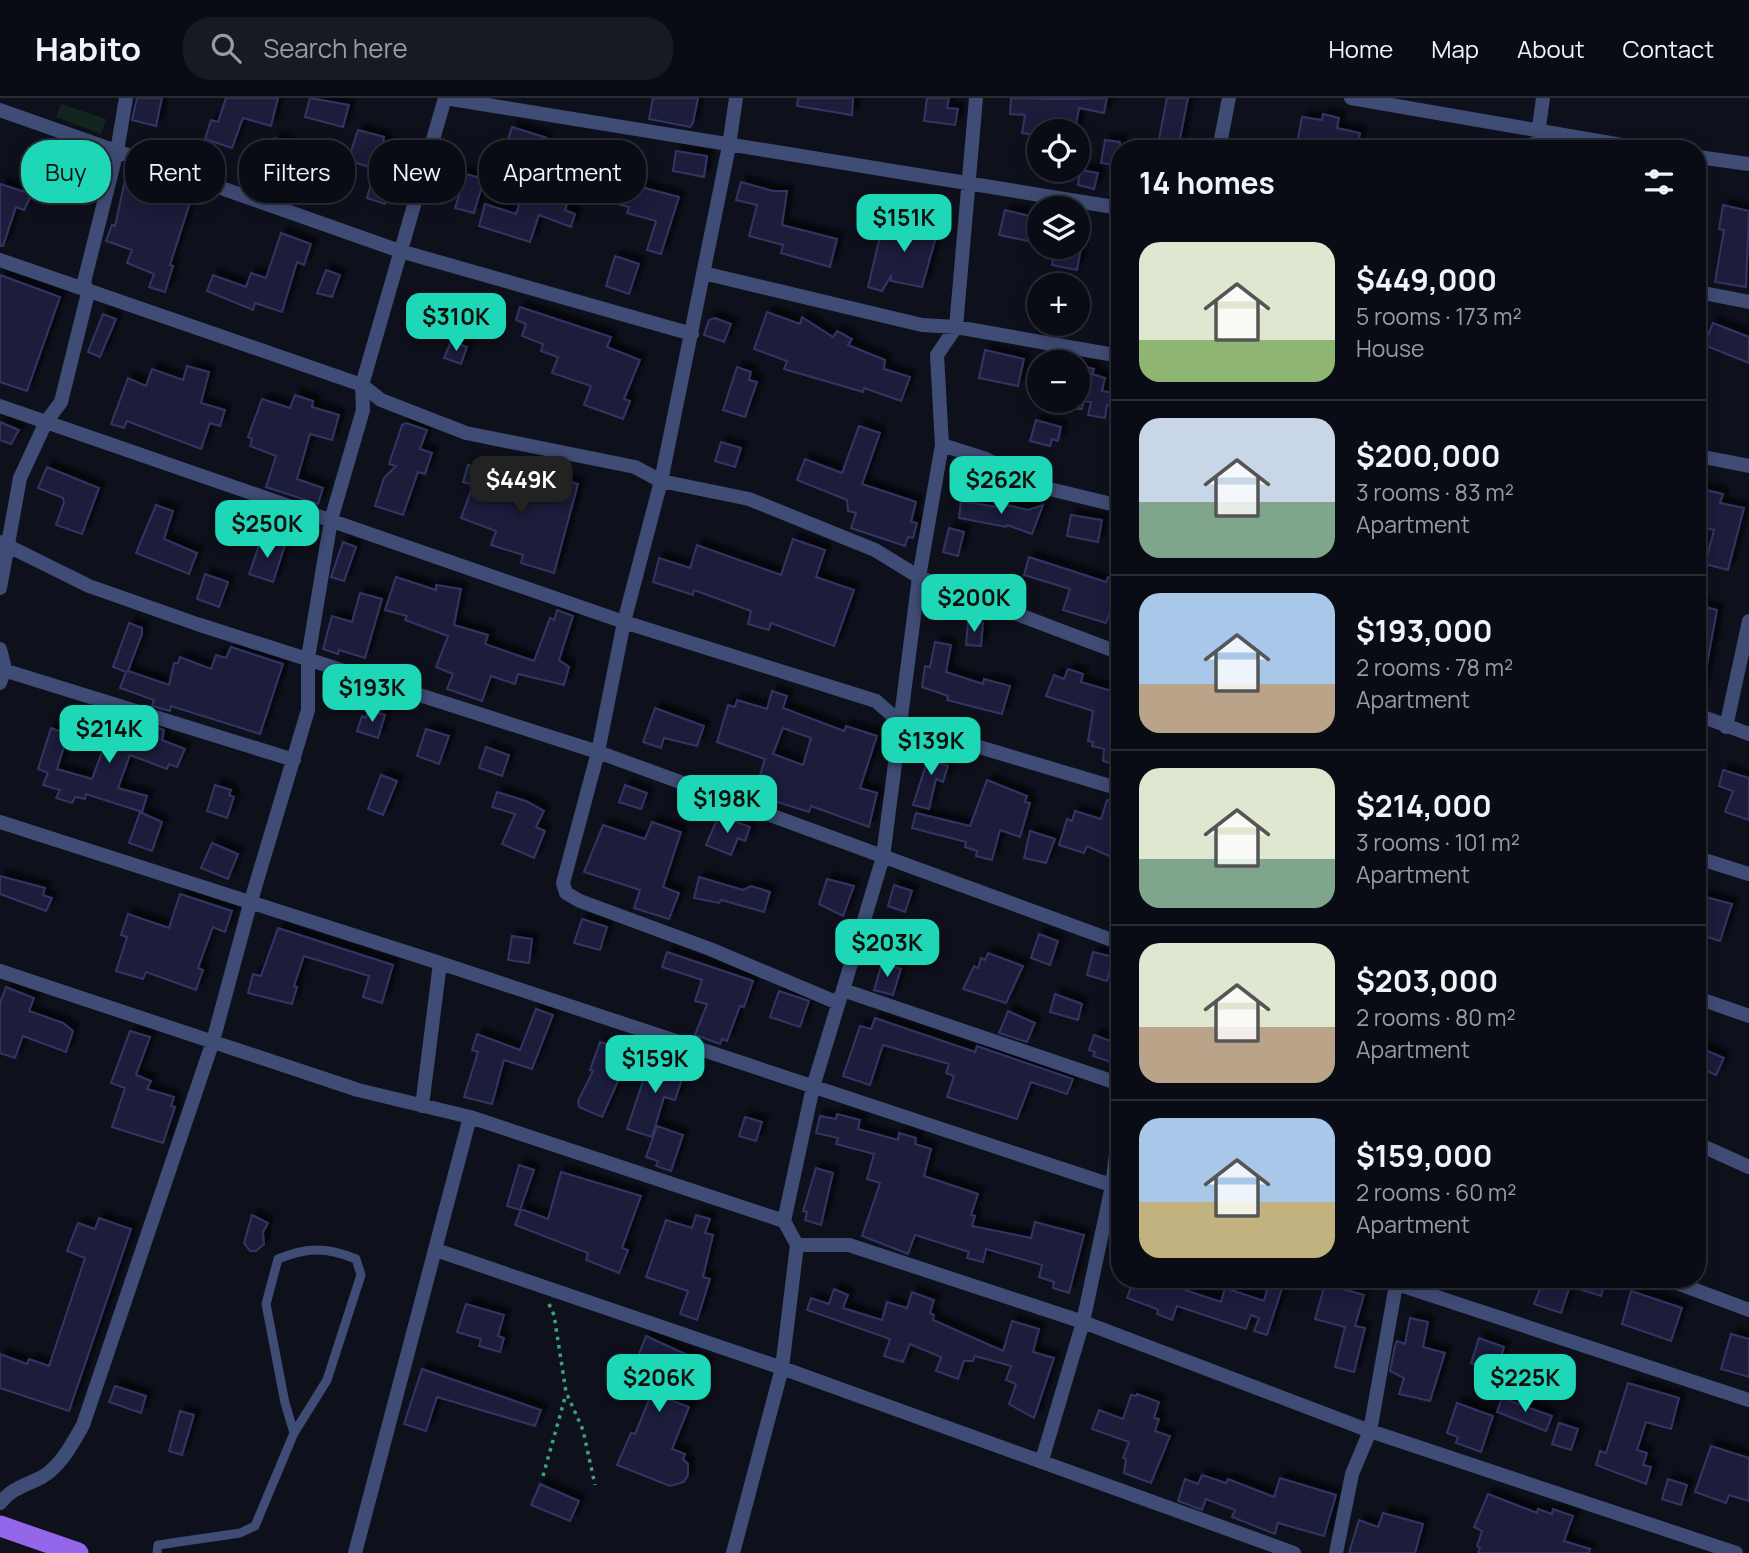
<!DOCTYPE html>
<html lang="en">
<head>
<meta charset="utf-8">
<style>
  body { margin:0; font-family:Manrope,sans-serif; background:#181a22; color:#f1f3f6; height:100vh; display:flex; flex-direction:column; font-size:26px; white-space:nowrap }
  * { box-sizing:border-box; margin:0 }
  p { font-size:23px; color:#999ba0 }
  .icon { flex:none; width:38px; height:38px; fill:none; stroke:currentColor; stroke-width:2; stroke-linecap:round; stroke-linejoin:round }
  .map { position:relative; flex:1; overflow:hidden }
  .sheet { position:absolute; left:1111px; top:42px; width:595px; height:1148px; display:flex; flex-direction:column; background:#0a0c15; border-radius:28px; box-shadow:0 4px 18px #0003,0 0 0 2px #2a2c34 }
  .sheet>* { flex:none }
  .hud { position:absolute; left:21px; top:42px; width:665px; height:63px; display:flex; gap:14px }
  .controls { position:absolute; left:1027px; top:21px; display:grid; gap:14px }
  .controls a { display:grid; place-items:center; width:63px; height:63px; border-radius:50%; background:#0a0c15; box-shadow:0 4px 18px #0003,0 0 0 2px #2a2c34; font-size:35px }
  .price { position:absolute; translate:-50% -60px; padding:0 16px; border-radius:14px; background:#1ed7b6; color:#111; font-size:23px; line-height:46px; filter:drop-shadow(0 2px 4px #0008) }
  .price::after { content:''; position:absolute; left:50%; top:42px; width:21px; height:16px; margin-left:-10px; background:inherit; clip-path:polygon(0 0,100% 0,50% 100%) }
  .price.active { background:#222; color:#fff }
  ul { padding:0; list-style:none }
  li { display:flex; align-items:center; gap:21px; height:175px; padding:0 28px }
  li+li { border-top:2px solid #2a2c34 }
  li span { display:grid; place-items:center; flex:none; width:196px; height:140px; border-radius:21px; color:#555 }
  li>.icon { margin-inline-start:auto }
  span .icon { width:84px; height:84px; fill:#fffc; stroke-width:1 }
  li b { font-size:30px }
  h2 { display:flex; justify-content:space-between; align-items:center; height:84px; padding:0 28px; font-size:30px }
  .chip { padding:0 24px; border-radius:28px; background:#0a0c15; box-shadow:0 4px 18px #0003,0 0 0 2px #2a2c34; font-size:24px; line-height:63px }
  .chip.active { background:#1ed7b6; color:#111 }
  header { display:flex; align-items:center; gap:42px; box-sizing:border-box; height:98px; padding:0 35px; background:#0a0c15; border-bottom:2px solid #2a2c34 }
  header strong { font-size:33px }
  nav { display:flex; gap:38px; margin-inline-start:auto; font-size:24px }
  .search { width:490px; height:63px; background:#181a22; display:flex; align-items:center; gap:18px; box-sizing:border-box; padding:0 24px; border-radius:28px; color:#999ba0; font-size:26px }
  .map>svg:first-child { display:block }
  .green { fill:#12251f }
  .building { fill:#1d1f3b; stroke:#323664; stroke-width:2; fill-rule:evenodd; filter:url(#shadow) }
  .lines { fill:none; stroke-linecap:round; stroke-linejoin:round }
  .path { stroke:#3da07f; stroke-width:3.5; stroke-dasharray:3.5 5; stroke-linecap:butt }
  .service { stroke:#3f4c75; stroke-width:9 }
  .minor { stroke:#3f4c75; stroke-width:14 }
  .primary { stroke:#9466ea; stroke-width:21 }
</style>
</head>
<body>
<header>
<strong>Habito</strong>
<div class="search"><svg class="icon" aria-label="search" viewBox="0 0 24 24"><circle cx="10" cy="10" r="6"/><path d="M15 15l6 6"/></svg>Search here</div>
<nav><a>Home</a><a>Map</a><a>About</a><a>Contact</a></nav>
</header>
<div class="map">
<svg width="1749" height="1455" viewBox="0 0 1749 1455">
  <defs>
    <filter id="shadow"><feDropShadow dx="6" dy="-6" stdDeviation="2" flood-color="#0009"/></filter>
  </defs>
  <rect width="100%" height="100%" fill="#0e101c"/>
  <path class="green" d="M61,6L106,21L101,36L56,19Z"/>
  <path class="building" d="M137,0H162L156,28L132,22Z
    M226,0H278L271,28L243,20L232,50L205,41L211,22L218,24Z
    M310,0L349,7L343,29L305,19Z
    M653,0H698L693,25L690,29L649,21Z
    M798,0H853L852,17L797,8Z
    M927,0H949L947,10L958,11L955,27L924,23Z
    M1011,0L1063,1L1107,0L1104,15L1079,10L1075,33H1040V38L1022,35L1025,17L1010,16Z
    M1167,0H1188L1178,51H1157Z
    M1323,16L1339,20L1337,30L1360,35L1357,51H1296L1302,19L1322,22Z
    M512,29L547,40L543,52L564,60L548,97L568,104L565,112L575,116L571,129L539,117L530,144L479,128L485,106L516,116L529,77L499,68Z
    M358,32L384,39L383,44L406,52L385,106L367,100L375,71L348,62Z
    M275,40L310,53L303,72L268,60Z
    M1105,42L1120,44V68L1101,65Z
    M576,47L609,55L600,82L567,74Z
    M45,53L71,59L65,84L80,89L75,106L35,94Z
    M676,53L707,58L704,79L673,73Z
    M1080,72L1098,75L1094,91L1078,87Z
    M455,73L484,81L474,115L455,110L460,94L449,91Z
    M126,78L194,92L170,167L173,168L165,194L149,189L154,176L127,165L132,152L106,143L112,127L115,128Z
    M618,83L679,99L661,156L647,152L656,123L627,115L629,109L613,105Z
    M741,84L773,93H787L782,127L837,141L830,169L781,155L783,147L749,138L757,107L736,102Z
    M0,86L32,96L24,112L16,109L3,148H0Z
    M1723,107L1749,113L1746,189L1715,184L1724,132L1719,131Z
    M1005,112L1034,119L1028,143L999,137Z
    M922,116L935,120L933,127L939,128L922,189L891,183V178L882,193L868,189L882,130L900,133L901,130L906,131L908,120L920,123Z
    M281,135L311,146L304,167L297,164L282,214L255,205L253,212L207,193L213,177L246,189L251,175L266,180Z
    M1055,149L1081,150L1077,172L1052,167Z
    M615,158L639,166L629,196L606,188Z
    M326,172L340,177L332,199L317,195Z
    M0,177L60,199L27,293L0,284Z
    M520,209L611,239L607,249L640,262L624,301L630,303L623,321L584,307L591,288L552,275L558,259L541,253L543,246L522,238L526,226L516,222Z
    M767,214L800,226L802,219L833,239L837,233L852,241L848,247L885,262L884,271L910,279L901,303L864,290L863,294L784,271L787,263L754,251Z
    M103,216L116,221L100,259L88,254Z
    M715,220L731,226L724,244L704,237L709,222Z
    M1713,225L1749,239V265L1704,247Z
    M451,243L467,249L461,266L444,260Z
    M985,252L1024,261L1018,288L979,280Z
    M1078,267L1094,271L1092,276L1105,280L1102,293L1119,296L1116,309L1107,307L1105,320L1088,317L1091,304L1084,303L1082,311H1078Z
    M187,268L209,274L201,305L225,312L220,328L210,325L201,351L127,323L124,330L111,326L128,280L146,288L152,271L183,282Z
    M737,269L751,274L749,282L757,284L745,319L723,312Z
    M295,297L313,303L312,309L339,317L332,342L310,336L297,381L323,390L318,406L266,389L276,358L250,348L252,341L248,339L262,301L290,310Z
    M1036,322L1061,329L1058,343L1052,341L1050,348L1030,343Z
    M0,324L19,332L11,346L0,342Z
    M406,325L427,332L420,351L432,355L425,376L418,374L403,417L375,408L384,380L396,368L389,366L402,327Z
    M859,328L880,335L862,386L916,404L911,424L917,425L913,440L908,439L905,448L851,430L856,415L848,413L847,402L797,382L805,361L842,375Z
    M721,344L741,350L735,369L715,363Z
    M468,367L519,384L516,393L544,403L551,378L578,386L554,475L521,465L523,457L491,447L496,433L461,420L473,387L463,384Z
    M47,369L99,390L82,436L56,427L64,404L63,400L38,390Z
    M1698,390L1723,396L1720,405L1744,410L1728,472L1705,466L1714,432L1698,428Z
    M961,403L997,409L998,405L1028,412L1043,407L1032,436L1007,427L1006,429L959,420Z
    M156,407L173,413L164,441L197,455L189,476L136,455Z
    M1071,417L1102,422L1098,444L1067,438Z
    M949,430L964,434L958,458L943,454Z
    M262,439L285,447L273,484L249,476Z
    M793,441L825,452L816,479L854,492L834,548L771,525L769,532L748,526L751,513L694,492L693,497L653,484L659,460L690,470L697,447L781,477Z
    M343,444L356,449L344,483L331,479Z
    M1029,459L1106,484L1108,479L1120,483V511L1112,509L1106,525L1063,512L1070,491L1024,477Z
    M205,476L228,484L219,509L197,501Z
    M396,479L436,492V487L461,491L454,527L488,537L485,546L534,563L550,520L554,522L557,512L573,518L559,562L569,569L564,587L518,576L515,586L491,578L482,603L447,591L453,576L436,569L448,538L405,522L407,518L385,512Z
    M360,495L382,501L365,560L339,552L338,556L323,551L332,518L352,524Z
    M1698,507L1717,512L1703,588L1698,587Z
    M968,523L983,525L981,548L966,547Z
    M129,525L142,530V536L128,573L169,587L174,565H178L180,559L211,571L216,557L226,560L231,549L283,566L260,636L171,608L170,613L152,608L154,602L120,590L126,574L113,569Z
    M935,544L951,547L946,574L983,586L984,581L1010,588L1002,616L947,602L948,598L922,589L925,568L930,569Z
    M1068,571L1083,576L1081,584L1115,594L1111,607L1120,610V668L1103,663L1104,651L1092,648L1093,644L1088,643L1093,613L1046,598L1054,577L1064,581Z
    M772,593L787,598L783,610L844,633L846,628L877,638L860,690L877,695L869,729L811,708L809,714L762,699L770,679L760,677L765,661L717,644L728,607L735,609L737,602L767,611ZM783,630L811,640L803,667L773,656Z
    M655,610L704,628L697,648L664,640L661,650L643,644Z
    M369,612L385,617L378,640L357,633L362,618L366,620Z
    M147,626L164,632L162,642L185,651L177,669L169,666L167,671L130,657L118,690L147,698L142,714L86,696L85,701L75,699L72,705L56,700L60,692L43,687L48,675L38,671L51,630L68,636L57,671L92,681L112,627L143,639Z
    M426,631L449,638L439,666L417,658Z
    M933,645L944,649L940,665L948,668L943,684L936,681L929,711L913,707Z
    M486,649L509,657L502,678L479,670Z
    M1723,672L1749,680V722L1725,714L1733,693L1719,688Z
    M381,677L397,683L383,717L368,711Z
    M987,682L1027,698L1025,704L1030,705L1020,739L1000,732L992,762L976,758L977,753L965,749L966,744L912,730L916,715L970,728Z
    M215,687L231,692L229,697L234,699L227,720L207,713Z
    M625,687L647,695L641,711L619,704Z
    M497,694L526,703L544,713L536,729L545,733L534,760L502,746L515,716L492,709Z
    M1107,702L1120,707V763L1087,748L1084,755L1059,747L1067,721L1072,723L1075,713L1101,721Z
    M140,714L162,724L152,753L129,745Z
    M719,717L750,729L745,743L738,740L731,757L706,747Z
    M652,724L681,734L663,789L679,795L669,821L634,810L640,792L584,774L603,727L645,741Z
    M1030,733L1055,741L1046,765L1024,760Z
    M212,745L238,756L228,781L201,770Z
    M0,778L45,790L43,797L52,800L46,813L0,796Z
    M699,779L743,792L751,788L770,794L764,814L721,802L719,805L694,800Z
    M827,781L854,788L843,818L819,806Z
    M894,787L912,793L905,814L888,808Z
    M180,796L232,813L225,834L213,829L198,870L203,872L196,892L146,874L143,881L116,873L127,839L121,837L128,816L169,830Z
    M1698,797L1732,806L1720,843L1698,836Z
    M582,821L607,829L600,852L574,845Z
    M278,830L393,867L382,905L363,899L369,878L304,858L294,888L297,889L292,906L248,895L253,876L261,878Z
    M1039,836L1058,843L1050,867L1031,860Z
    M512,838L532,841L529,865L508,862Z
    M667,854L753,883L744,909L740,908L727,943L722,941L720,946L695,937L707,906L695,903L702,882L662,869Z
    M1093,854L1113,859L1107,883L1087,877Z
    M988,855L1023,868L1006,905L963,891L974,868L978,870L981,860L985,862Z
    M882,865L901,871L893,897L874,892Z
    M6,889L34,900L29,913L63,925L73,933L66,954L23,938L15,960L0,955V905Z
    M779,893L809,903L800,929L770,919Z
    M1055,896L1082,906L1078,922L1050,914Z
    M536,911L553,917L532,971L504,962L492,1006L464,999L478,954L472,952L477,936L520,952Z
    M1008,913L1035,925L1027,944L999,935Z
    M875,920L975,954L977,948L1073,981L1067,996L1031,984L1017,1021L947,999L954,978L946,975L949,966L883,947L870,987L843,978L860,928L871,931Z
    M130,933L150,939L136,977L151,983L147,991L174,999L171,1008L175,1009L163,1045L112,1029L125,990L111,985Z
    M1094,937L1119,946L1113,965L1093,958L1095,954L1089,952Z
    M600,944L621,951L619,957L628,961L602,1019L579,1009L578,1003L593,973L590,972Z
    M1698,949L1724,960L1716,977L1698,969Z
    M651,959L685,972L675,1002L664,999L652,1039L627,1031Z
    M837,1016L860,1022L858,1031L898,1042L899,1035L916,1040L915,1046L931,1051L924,1078L978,1096L971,1117L975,1118L972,1128L1031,1140L1035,1124L1084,1137L1069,1195L1053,1190L1054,1184L1039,1179L1042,1167L986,1151L983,1164L967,1160L969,1154L915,1137L908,1156L862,1138L880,1085L867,1081L874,1056L836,1046L838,1040L816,1035L820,1018L836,1021Z
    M745,1019L762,1024L756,1043L739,1038Z
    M657,1028L683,1037L671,1073L656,1068L658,1063L646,1059Z
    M519,1067L534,1072L520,1112L507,1108Z
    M816,1070L833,1075L821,1127L805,1122L807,1114L803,1113Z
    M561,1074L641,1098L622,1150L628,1152L619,1175L586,1162L588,1155L515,1127L521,1111L548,1121Z
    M252,1117L268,1125L263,1134L264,1146L256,1153H250L244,1145Z
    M696,1117L710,1121L705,1135L713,1137L703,1179L710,1181L697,1222L680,1216L688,1193L646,1179L666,1122L692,1130Z
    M99,1120L131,1131L69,1313L0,1290V1256L27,1266L29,1261L49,1268L85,1160L67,1153L78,1125L95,1131Z
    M1134,1181H1160L1171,1185L1173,1181L1187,1186L1185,1192L1221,1204L1225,1190L1264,1203L1270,1181H1285L1267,1237L1254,1233L1259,1220L1251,1217L1246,1231L1177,1208L1172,1222L1157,1216L1158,1212L1154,1210L1127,1200Z
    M1544,1181H1606L1601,1198L1570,1188L1561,1215L1534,1206Z
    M1325,1186L1364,1197L1355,1228L1365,1230L1354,1274L1335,1269L1345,1229L1315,1221Z
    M834,1191L848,1197L843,1210L882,1222L887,1204L907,1210L912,1194L934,1202L930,1215L934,1217L933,1222L1003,1253L1012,1223L1039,1231L1033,1254L1054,1260L1034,1320L1009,1306L1016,1286L1006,1282L1011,1268L975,1258L973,1263H964L958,1281L936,1273L941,1259L910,1246L903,1264L884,1258L890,1241L807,1212L811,1200L829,1206Z
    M1631,1193L1682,1210L1671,1243L1622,1226Z
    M466,1206L504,1217L498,1238L504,1240L500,1254L479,1248L481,1241L457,1234Z
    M1410,1220L1428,1224L1423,1249L1445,1255L1430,1303L1399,1296L1404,1280L1390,1273L1395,1248L1397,1243L1405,1246Z
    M1731,1236L1749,1241V1279L1721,1271Z
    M646,1238L707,1266L699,1284L673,1272L662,1299L689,1309L672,1351L685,1356L683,1361L688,1366V1377L684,1384L670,1388L617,1367L631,1335L635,1336L649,1302L625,1291Z
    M1479,1240L1504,1249L1496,1273L1471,1265Z
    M422,1271L541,1312L535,1328L437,1299L426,1333L404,1326Z
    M1628,1285L1679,1300L1671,1331L1646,1324L1637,1352L1647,1355L1643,1367L1651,1369L1646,1386L1596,1367L1600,1353L1606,1355Z
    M115,1288L146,1298L141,1315L109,1304Z
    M1137,1296L1159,1304L1154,1320L1159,1321L1155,1333L1170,1338L1151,1385L1124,1375L1126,1361L1123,1360L1129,1344L1092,1331L1099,1312L1123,1321L1131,1297L1136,1298Z
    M1502,1300L1552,1318L1546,1333L1497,1314Z
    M1457,1305L1493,1318L1481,1354L1456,1345L1458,1339L1447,1335Z
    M180,1313L194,1317L182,1357L169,1353Z
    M1559,1325L1578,1331L1571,1352L1552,1346Z
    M1711,1348L1749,1360V1403L1729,1397L1726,1405L1695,1394Z
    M1202,1377L1226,1385L1228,1381L1274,1399L1280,1380L1336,1397L1324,1438L1278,1425L1275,1436L1232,1419L1235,1412L1206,1401L1202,1412L1178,1403L1185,1381L1198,1386Z
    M1668,1381L1687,1387L1681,1407L1662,1401Z
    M540,1386L579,1403L570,1423L531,1407Z
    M1488,1396L1537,1415L1538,1411L1552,1416L1553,1411L1573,1418L1564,1443L1590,1451L1589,1455H1478L1480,1450L1477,1448L1482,1433L1474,1429Z
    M1383,1415L1423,1426L1415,1455H1349L1359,1422L1378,1429Z"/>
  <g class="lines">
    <path class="path" d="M549,1206L554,1217L566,1294L583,1332L595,1387
      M543,1378L566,1296"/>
    <path class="service" d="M157,1455L158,1447L240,1435L255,1428L294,1335L327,1282L361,1177L356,1161C327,1149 307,1149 278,1161L266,1206L285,1305L294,1335"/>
    <path class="minor" d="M445,0L1120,110
      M736,0L729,48L661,383L624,524L598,654L563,785L566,795L580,803L710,851L838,905
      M976,0L956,229L937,257L942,347L919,479L883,759L843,892L1120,986
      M1351,0L1645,51
      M0,12L400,153L692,236
      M1219,51L1229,0
      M1536,51L1543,0
      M1698,59L1749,66
      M0,162L362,287L381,302L466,335L635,369L661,383L749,401L875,452L919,479L1120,555
      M703,175L922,227L956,229L1120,258
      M1698,194L1749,204
      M0,308L624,524L876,603L902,626L1120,691
      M942,347L986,361L1037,388L1120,408
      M1698,358L1749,368
      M0,444L89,488L197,526L598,654L1120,845
      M0,490L20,380L46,324L61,304L88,195L84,184L117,53L126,0
      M0,551L5,571L0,585
      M0,571L294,662
      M1698,617L1749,636
      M1726,629L1749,523
      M0,724L440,865L1120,1090
      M1698,760L1749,776
      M0,873L358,992L470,1019L784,1123L797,1147H849L1083,1224L1370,1333L1736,1455
      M1698,900L1749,918
      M422,1008L440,865
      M1698,1046L1749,1069
      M784,1123L813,989L841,897
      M436,1152L782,1270L1294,1455
      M1382,1181L1749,1302
      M1666,1181L1749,1212
      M1042,1362L1083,1224L1112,1088L1120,1024
      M0,1405C15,1388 23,1389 42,1379C61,1368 72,1346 83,1327L213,943L250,806L308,612V560L331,422L363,312L362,287L445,0
      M355,1455L470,1019
      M733,1455L782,1270L797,1147
      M1336,1455L1352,1376L1370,1333L1397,1181"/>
    <path class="primary" d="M0,1428L78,1455"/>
  </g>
</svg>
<div class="controls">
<a><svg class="icon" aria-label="locate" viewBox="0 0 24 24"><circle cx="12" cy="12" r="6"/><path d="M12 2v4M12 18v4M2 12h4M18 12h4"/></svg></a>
<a><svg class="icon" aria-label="layers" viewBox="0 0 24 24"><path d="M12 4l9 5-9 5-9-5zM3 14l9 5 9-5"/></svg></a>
<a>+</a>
<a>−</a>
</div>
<b class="price" style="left:904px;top:156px">$151K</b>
<b class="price" style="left:456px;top:255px">$310K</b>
<b class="price active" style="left:521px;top:418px">$449K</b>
<b class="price" style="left:1001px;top:418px">$262K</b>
<b class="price" style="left:267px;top:462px">$250K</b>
<b class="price" style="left:974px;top:536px">$200K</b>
<b class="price" style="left:372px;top:626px">$193K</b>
<b class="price" style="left:109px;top:667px">$214K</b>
<b class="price" style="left:931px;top:679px">$139K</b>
<b class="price" style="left:727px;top:737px">$198K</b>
<b class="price" style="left:887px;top:881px">$203K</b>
<b class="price" style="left:655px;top:997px">$159K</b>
<b class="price" style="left:659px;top:1316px">$206K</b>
<b class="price" style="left:1525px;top:1316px">$225K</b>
<div class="hud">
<a class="chip active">Buy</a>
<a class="chip">Rent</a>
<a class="chip">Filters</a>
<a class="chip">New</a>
<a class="chip">Apartment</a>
</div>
<section class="sheet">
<h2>14 homes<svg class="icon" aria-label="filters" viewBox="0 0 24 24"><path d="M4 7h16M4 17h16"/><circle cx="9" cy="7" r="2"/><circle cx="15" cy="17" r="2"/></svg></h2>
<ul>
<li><span style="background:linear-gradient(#dfe7d0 70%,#8fb573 0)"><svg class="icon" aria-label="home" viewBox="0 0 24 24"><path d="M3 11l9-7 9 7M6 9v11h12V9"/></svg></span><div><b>$449,000</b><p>5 rooms · 173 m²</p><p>House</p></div></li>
<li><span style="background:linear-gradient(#c9d6e8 60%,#7fa58c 0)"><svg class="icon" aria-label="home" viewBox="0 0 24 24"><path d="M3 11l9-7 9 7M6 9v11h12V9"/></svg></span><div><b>$200,000</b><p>3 rooms · 83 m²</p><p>Apartment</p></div></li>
<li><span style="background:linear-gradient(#a9c7e8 65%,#b9a48a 0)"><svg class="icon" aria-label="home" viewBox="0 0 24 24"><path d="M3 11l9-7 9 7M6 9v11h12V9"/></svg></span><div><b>$193,000</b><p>2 rooms · 78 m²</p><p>Apartment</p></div></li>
<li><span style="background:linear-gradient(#dfe7d0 65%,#7fa58c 0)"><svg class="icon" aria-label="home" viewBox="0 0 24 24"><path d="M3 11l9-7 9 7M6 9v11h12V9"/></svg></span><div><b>$214,000</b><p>3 rooms · 101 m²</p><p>Apartment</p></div></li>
<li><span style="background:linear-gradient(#dfe7d0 60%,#b9a48a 0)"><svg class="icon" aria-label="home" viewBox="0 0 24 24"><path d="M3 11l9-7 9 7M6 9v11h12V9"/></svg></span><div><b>$203,000</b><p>2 rooms · 80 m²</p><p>Apartment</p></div></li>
<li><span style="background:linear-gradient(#a9c7e8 60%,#c2b280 0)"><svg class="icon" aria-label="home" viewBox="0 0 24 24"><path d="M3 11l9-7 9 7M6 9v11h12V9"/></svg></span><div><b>$159,000</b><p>2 rooms · 60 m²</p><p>Apartment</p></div></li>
</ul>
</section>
</div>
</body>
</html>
